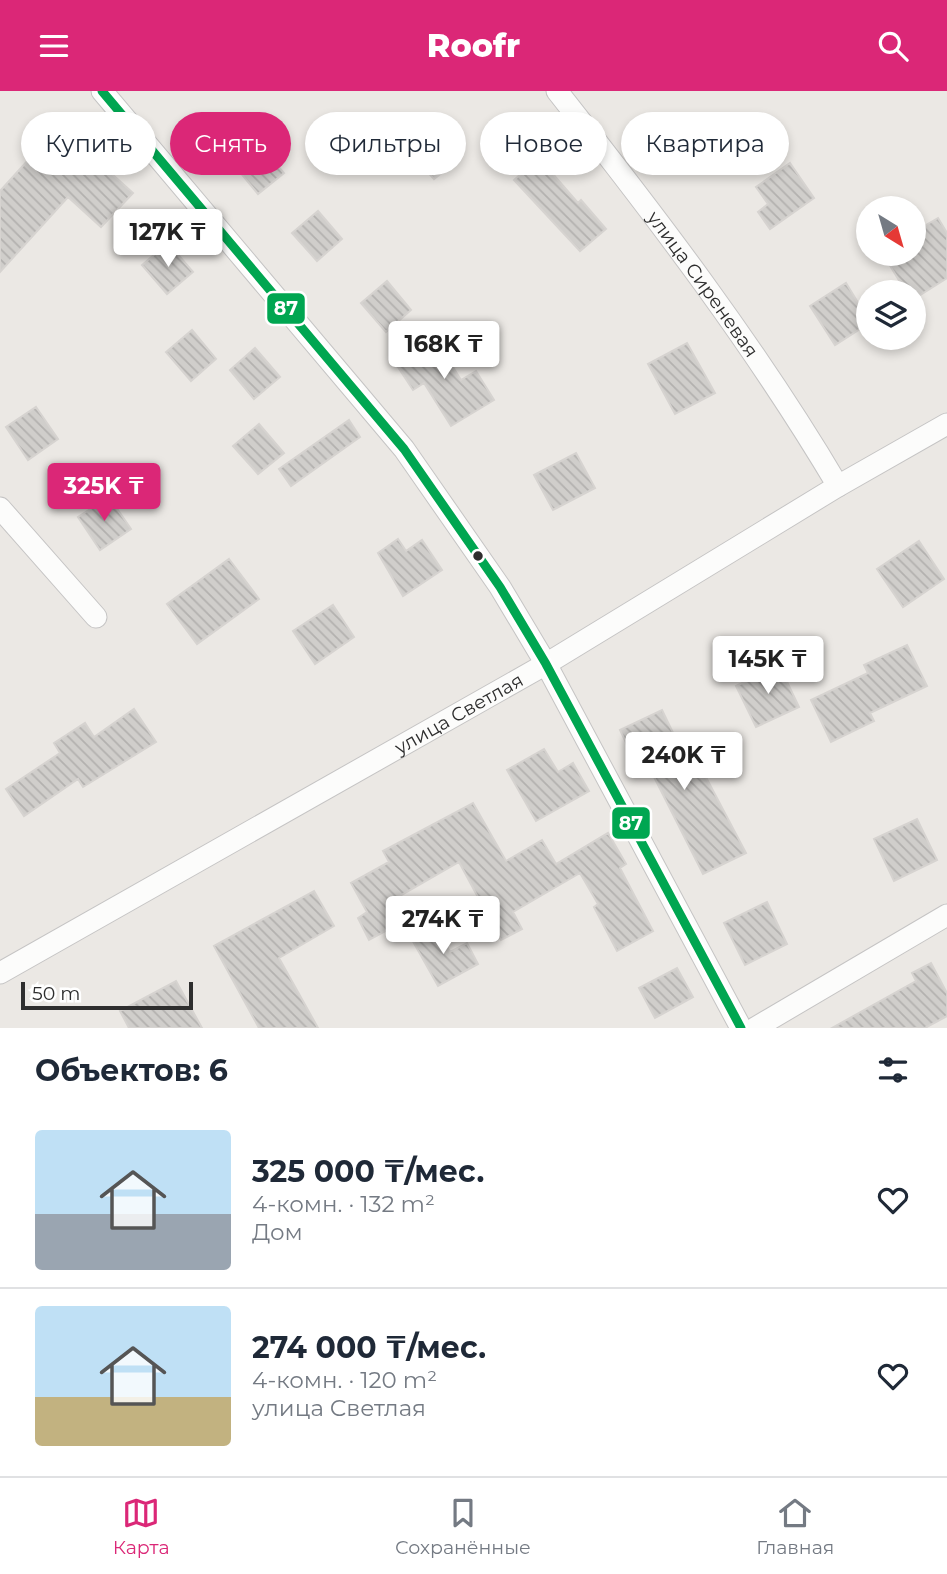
<!DOCTYPE html>
<html lang="ru">
<head>
<meta charset="utf-8">
<style>
  body { margin:0; font-family:Montserrat,sans-serif; background:#f2f2f3; color:#1f2937; height:100vh; display:flex; flex-direction:column; font-size:26px; white-space:nowrap }
  * { box-sizing:border-box; margin:0 }
  p { font-size:23px; color:#747a83 }
  .icon { flex:none; width:38px; height:38px; fill:none; stroke:currentColor; stroke-width:2; stroke-linecap:round; stroke-linejoin:round }
  .map { position:relative; height:937px; overflow:hidden }
  .drawer { display:flex; flex-direction:column; background:#fff; flex:1 }
  .drawer>* { flex:none }
  .top-card { position:absolute; left:21px; top:21px; width:906px; height:63px; display:flex; gap:14px }
  .needle { width:46px; rotate:143deg }
  .tools { position:absolute; left:856px; top:105px; display:grid; gap:14px }
  .tools a { display:grid; place-items:center; width:70px; height:70px; border-radius:50%; background:#fff; box-shadow:0 4px 10px #0003; font-size:35px }
  .scale { position:absolute; left:21px; bottom:18px; width:172px; box-sizing:border-box; padding-left:7px; border:4px solid #2e2e2e; border-top:0; font-size:19px; line-height:24px; white-space:nowrap; color:#2e2e2e; -webkit-text-stroke:5px #fff; paint-order:stroke }
  .price { position:absolute; translate:-50% -60px; padding:0 16px; border-radius:7px; background:#fff; color:#222; font-size:23px; line-height:46px; filter:drop-shadow(0 2px 4px #0008) }
  .price::after { content:''; position:absolute; left:50%; top:42px; width:21px; height:16px; margin-left:-10px; background:inherit; clip-path:polygon(0 0,100% 0,50% 100%) }
  .price.selected { background:#db2777; color:#fff }
  ul { padding:0; list-style:none }
  li { display:flex; align-items:center; gap:21px; height:175px; padding:0 35px }
  li+li { border-top:2px solid #e0e1e3 }
  li span { display:grid; place-items:center; flex:none; width:196px; height:140px; border-radius:7px; color:#555 }
  li>.icon { margin-inline-start:auto }
  span .icon { width:84px; height:84px; fill:#fffc; stroke-width:1 }
  li b { font-size:30px }
  h2 { display:flex; justify-content:space-between; align-items:center; height:84px; padding:0 35px; font-size:30px }
  .tag { padding:0 24px; border-radius:32px; background:#fff; box-shadow:0 4px 10px #0003; font-size:24px; line-height:63px }
  .tag.selected { background:#db2777; color:#fff }
  header { display:flex; justify-content:space-between; align-items:center; height:91px; padding:0 35px; background:#db2777; color:#fff; font-size:32px; font-weight:800 }
  .dock { display:flex; justify-content:space-around; align-items:center; height:98px; border-top:2px solid #e0e1e3; background:#fff; font-size:19px; color:#747a83 }
  .dock a { display:grid; justify-items:center; gap:4px }
  .dock .selected { color:#db2777 }
  .map>svg:first-child { display:block }
  .building { fill:url(#building-back-hatch); stroke:#d6d3d0; stroke-width:2 }
  .lines { fill:none; stroke-linecap:round; stroke-linejoin:round }
  .street-casing { stroke:#c5c4c4; stroke-width:23 }
  .street { stroke:#fcfcfb; stroke-width:21 }
  .bus-1-casing { stroke:#fff; stroke-width:14 }
  .bus-1 { stroke:#00a651; stroke-width:9 }
  .bus-dot { fill:#2e2e2e; stroke:#fff; stroke-width:2.5 }
  .labels { text-anchor:middle; dominant-baseline:central; stroke-width:6; stroke-linejoin:round; paint-order:stroke }
  .street-label { font-size:19px; fill:#2e2e2e; stroke:#fff }
  .line-badge { stroke:#fff; stroke-width:2.5 }
  .badge-label { font-size:19px; text-anchor:middle; font-weight:bold; fill:#fff }
</style>
</head>
<body>
<header><svg class="icon" aria-label="menu" viewBox="0 0 24 24"><path d="M4 6h16M4 12h16M4 18h16"/></svg>Roofr<svg class="icon" aria-label="search" viewBox="0 0 24 24"><circle cx="10" cy="10" r="6"/><path d="M15 15l6 6"/></svg></header>
<div class="map">
<svg width="947" height="937" viewBox="0 0 947 937">
  <defs>
    <pattern id="building-back-hatch" width="6" height="6" patternUnits="userSpaceOnUse" patternTransform="scale(1.75)"><rect width="6" height="6" fill="#d0cecb"/><path d="M-1 5l2 2M0 0l6 6M5-1l2 2" fill="none" stroke="#b3b1af"/></pattern>
  </defs>
  <rect width="100%" height="100%" fill="#ebe8e4"/>
  <path class="building" d="M692,24L717,53L691,75L667,46Z
    M59,35L133,102L101,136L68,106L0,181V100Z
    M435,38L460,67L434,88L409,60Z
    M259,53L284,82L258,103L234,74Z
    M539,67L578,112L581,109L606,138L580,160L514,89Z
    M790,72L814,107L770,138L758,121L768,113L756,96Z
    M318,120L342,148L317,170L292,142Z
    M938,127L947,142V187L914,208V201H906L883,163H914V141Z
    M168,152L193,181L167,203L142,174Z
    M387,190L411,219L386,241L361,212Z
    M846,192L868,228V233L835,254L810,215Z
    M192,239L216,268L191,290L166,261Z
    M433,244L461,289L476,280L494,309L451,335L424,292L413,299L394,270Z
    M687,252L715,302L675,323L648,273Z
    M255,257L280,286L254,308L230,279Z
    M36,316L58,348L28,369L6,336Z
    M349,329L360,346L291,395L279,378Z
    M259,333L284,362L258,383L233,355Z
    M576,362L595,397L553,419L534,384Z
    M109,406L131,438L100,459L78,426Z
    M398,448L406,460L422,449L442,479L403,505L378,462Z
    M919,450L944,488L903,516L877,478Z
    M229,468L259,508L197,553L167,513Z
    M333,514L354,546L315,573L293,540Z
    M907,554L927,595L870,622L874,630L831,651L811,609L868,582L864,574Z
    M779,574L799,616L756,636L736,595Z
    M134,618L156,651L83,696L78,688L24,725L6,698L60,662L54,652L85,632L94,646Z
    M662,619L690,677L699,673L746,762L703,783L649,676L640,681L620,639Z
    M544,658L558,681L573,672L589,700L536,730L507,679Z
    M473,712L506,770L542,749L556,773L608,742L626,773L620,777L653,840L617,860L594,816L598,813L580,782L513,821L522,838L501,849L459,771L393,809L404,830L369,849L358,827L367,821L351,792L389,771L383,760Z
    M917,728L937,769L894,790L874,748Z
    M314,800L334,835L279,867L318,937H259L214,855Z
    M767,811L787,853L745,874L724,832Z
    M435,834L450,861L467,852L478,873L438,895L411,847Z
    M931,872L947,902V925L925,937H832L916,890L912,882Z
    M677,877L693,906L655,927L639,897Z
    M176,890L202,937H129L120,920Z"/>
  <g class="lines">
    <defs>
      <g id="street">
        <path d="M102,0L404,358L500,496L546,573L741,937"/>
        <path id="s1" d="M557,0C657,127 755,255 838,395"/>
        <path d="M0,417L96,526"/>
        <path id="s2" d="M0,882L546,573L838,395L947,333"/>
        <path d="M755,937L947,824"/>
      </g>
    </defs>
    <use href="#street" class="street-casing"/>
    <use href="#street" class="street"/>
    <defs>
      <path id="bus-1" d="M102,0L404,358L500,496L546,573L741,937"/>
    </defs>
    <use href="#bus-1" class="bus-1-casing"/>
    <use href="#bus-1" class="bus-1"/>
  </g>
  <circle class="bus-dot" cx="478" cy="465" r="6"/>
  <g class="labels">
    <g class="street-label">
      <text stroke="none"><textPath href="#s1" startOffset="242">улица Сиреневая</textPath></text>
      <text stroke="none"><textPath href="#s2" startOffset="527">улица Светлая</textPath></text>
    </g>
  </g>
  <g class="line-badge">
    <rect x="266" y="201" width="40" height="33" rx="7" fill="#00a651"/>
    <rect x="611" y="715" width="40" height="34" rx="7" fill="#00a651"/>
  </g>
  <g class="badge-label">
    <text x="286" y="224">87</text>
    <text x="631" y="739">87</text>
  </g>
</svg>
<div class="tools">
<a><svg class="needle" viewBox="-14 -14 28 28"><path d="M0-13l5 13h-10z" fill="#e53935"/><path d="M0 13l5-13h-10z" fill="#747a83"/></svg></a>
<a><svg class="icon" aria-label="layers" viewBox="0 0 24 24"><path d="M12 4l9 5-9 5-9-5zM3 14l9 5 9-5"/></svg></a>
</div>
<div class="scale">50 m</div>
<b class="price" style="left:168px;top:178px">127K ₸</b>
<b class="price" style="left:444px;top:290px">168K ₸</b>
<b class="price selected" style="left:104px;top:432px">325K ₸</b>
<b class="price" style="left:768px;top:605px">145K ₸</b>
<b class="price" style="left:684px;top:701px">240K ₸</b>
<b class="price" style="left:443px;top:865px">274K ₸</b>
<div class="top-card">
<a class="tag">Купить</a>
<a class="tag selected">Снять</a>
<a class="tag">Фильтры</a>
<a class="tag">Новое</a>
<a class="tag">Квартира</a>
</div>
</div>
<section class="drawer">
<h2>Объектов: 6<svg class="icon" aria-label="filters" viewBox="0 0 24 24"><path d="M4 7h16M4 17h16"/><circle cx="9" cy="7" r="2"/><circle cx="15" cy="17" r="2"/></svg></h2>
<ul>
<li><span style="background:linear-gradient(#bfe0f5 60%,#9aa5b1 0)"><svg class="icon" aria-label="home" viewBox="0 0 24 24"><path d="M3 11l9-7 9 7M6 9v11h12V9"/></svg></span><div><b>325 000 ₸/мес.</b><p>4-комн. · 132 m²</p><p>Дом</p></div><svg class="icon" aria-label="heart" viewBox="0 0 24 24"><path d="M12 20l-8-8c-3-5 5-10 8-4 3-6 11-1 8 4z"/></svg></li>
<li><span style="background:linear-gradient(#bfe0f5 65%,#c2b280 0)"><svg class="icon" aria-label="home" viewBox="0 0 24 24"><path d="M3 11l9-7 9 7M6 9v11h12V9"/></svg></span><div><b>274 000 ₸/мес.</b><p>4-комн. · 120 m²</p><p>улица Светлая</p></div><svg class="icon" aria-label="heart" viewBox="0 0 24 24"><path d="M12 20l-8-8c-3-5 5-10 8-4 3-6 11-1 8 4z"/></svg></li>
</ul>
</section>
<nav class="dock">
<a class="selected"><svg class="icon" aria-label="map" viewBox="0 0 24 24"><path d="M3 6l6-2 6 2 6-2v14l-6 2-6-2-6 2zM9 4v14M15 6v14"/></svg>Карта</a>
<a><svg class="icon" aria-label="saved" viewBox="0 0 24 24"><path d="M7 4h10v16l-5-4-5 4z"/></svg>Сохранённые</a>
<a><svg class="icon" aria-label="home" viewBox="0 0 24 24"><path d="M3 11l9-7 9 7M6 9v11h12V9"/></svg>Главная</a>
</nav>
</body>
</html>
